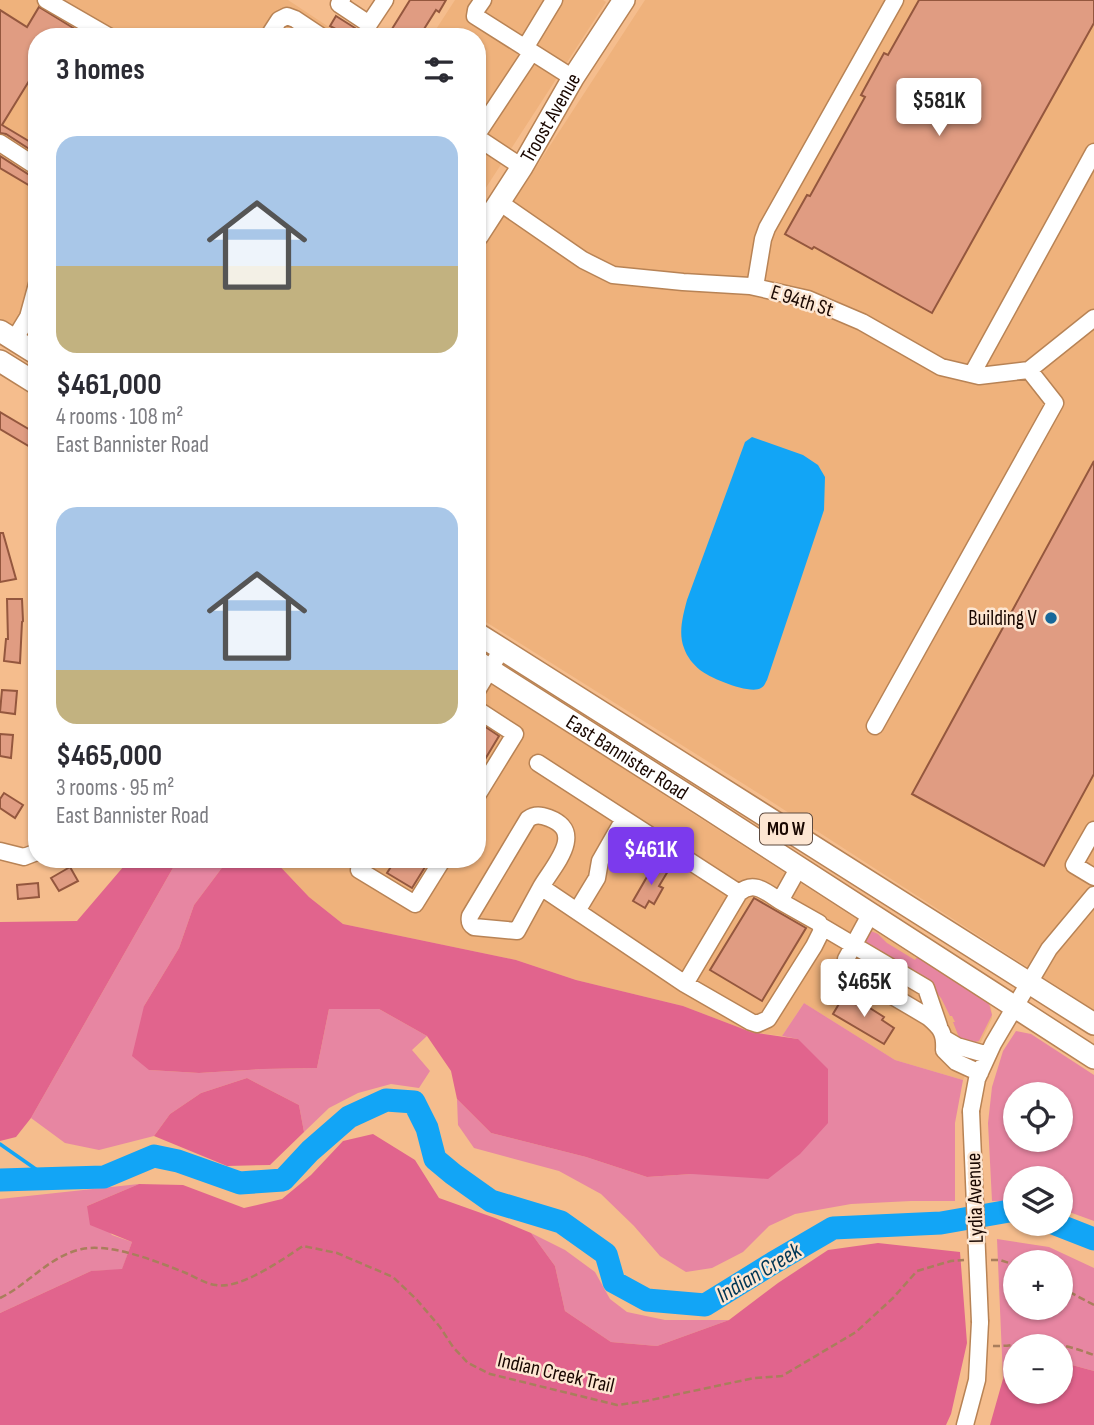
<!DOCTYPE html>
<html lang="en">
<head>
<meta charset="utf-8">
<style>
  body { margin:0; font-family:"Sofia Sans Condensed",sans-serif; background:#f7f7f7; color:#2b2b33; height:100vh; display:flex; flex-direction:column; font-size:26px; white-space:nowrap }
  * { box-sizing:border-box; margin:0 }
  p { font-size:23px; color:#7c7c81 }
  .icon { flex:none; width:38px; height:38px; fill:none; stroke:currentColor; stroke-width:2; stroke-linecap:round; stroke-linejoin:round }
  .map { position:relative; flex:1; overflow:hidden }
  .details { position:absolute; left:28px; top:28px; width:458px; height:840px; display:flex; flex-direction:column; background:#fff; border-radius:28px; box-shadow:0 2px 5px #0004 }
  .details>* { flex:none }
  .tools { position:absolute; left:1003px; top:1082px; display:grid; gap:14px }
  .tools a { display:grid; place-items:center; width:70px; height:70px; border-radius:50%; background:#fff; box-shadow:0 2px 5px #0004; font-size:35px }
  .price { position:absolute; translate:-50% -60px; padding:0 16px; border-radius:7px; background:#fff; color:#222; font-size:23px; line-height:46px; filter:drop-shadow(0 2px 4px #0008) }
  .price::after { content:''; position:absolute; left:50%; top:42px; width:21px; height:16px; margin-left:-10px; background:inherit; clip-path:polygon(0 0,100% 0,50% 100%) }
  .price.current { background:#7c3aed; color:#fff }
  ul { padding:0; list-style:none }
  li { display:grid; align-content:center; gap:14px; height:371px; padding:0 28px }
  li span { display:grid; place-items:center; height:217px; border-radius:21px; color:#555 }
  li>.icon { margin-inline-start:auto }
  span .icon { width:126px; height:126px; fill:#fffc; stroke-width:1 }
  li b { font-size:30px }
  h2 { display:flex; justify-content:space-between; align-items:center; height:84px; padding:0 28px; font-size:30px }
  .map>svg:first-child { display:block }
  .built { fill:#efb27c }
  .green { fill:#e786a2; fill-rule:evenodd }
  .forest { fill:#e1648d }
  .water { fill:#12a5f6 }
  .lines { fill:none; stroke-linecap:round; stroke-linejoin:round }
  .stream { stroke:#12a5f6; stroke-width:3.5 }
  .river { stroke:#12a5f6; stroke-width:23 }
  .building { fill:#e09c82; stroke:#94573e; stroke-width:2 }
  .minor-casing { stroke:#b88355; stroke-width:19 }
  .major-casing { stroke:#b88355; stroke-width:24 }
  .path { stroke:#a97e5c; stroke-width:2.5; stroke-dasharray:7 3.5; stroke-linecap:butt }
  .minor { stroke:#fff; stroke-width:16 }
  .major { stroke:#fff; stroke-width:21 }
  .minor-bridge-casing { stroke:#b88355; stroke-width:19; stroke-linecap:butt }
  .minor-bridge { stroke:#fff; stroke-width:16 }
  .poi-dot { fill:#17689a; stroke:#fde6d2; stroke-width:2.5 }
  .labels { text-anchor:middle; dominant-baseline:central; stroke-width:5; stroke-linejoin:round; paint-order:stroke }
  .shield { fill:#fde6d2; stroke:#5d4a3f; stroke-width:2 }
  .shield-label { font-size:19px; font-weight:bold; fill:#190700 }
  .street-label { font-size:21px; fill:#190700; stroke:#fde6d2 }
  .poi-label { font-size:21px; fill:#190700; stroke:#fde6d2; text-anchor:end }
  .water-label { font-size:23px; font-style:italic; fill:#003655; stroke:#fde6d2 }
</style>
</head>
<body>
<div class="map">
<svg width="1094" height="1425" viewBox="0 0 1094 1425">
  <rect width="100%" height="100%" fill="#f5bd8d"/>
  <path class="built" d="M0,0H288L344,37H37V347L0,323Z
    M455,0H603L606,2L478,200V37H431Z
    M645,0H1094V1010L758,793L478,617V256Z
    M478,675L991,1006L992,1018L963,1080L895,1060L804,1003L782,1036L751,1032L683,1006L576,980L516,960L343,924L309,897L273,859H478Z"/>
  <path class="green" d="M178,859H233L227,861L194,905L179,948L144,1006L149,1070L199,1073L263,1069L317,1068L329,1009H379L427,1036L412,1050L430,1071L419,1088L391,1084L358,1093L329,1108L304,1132L299,1105L247,1078L201,1093L170,1114L154,1136L99,1150L65,1143L31,1118Z
    M871,931L878,934L887,943L915,960L918,956L988,1000L992,1015L979,1041L971,1043L960,1040L953,1022H955L952,1016H950L941,998L930,986L861,941L868,932Z
    M804,1003L895,1060L963,1080L955,1123V1201H911L851,1204L795,1214L769,1226L743,1252L712,1268L686,1272L660,1256L634,1226L601,1194L559,1171L474,1148L458,1125L457,1099L491,1133L586,1157L647,1177L692,1174L798,1039L782,1036Z
    M1016,1031L1031,1034L1094,1075V1221L1061,1209L1060,1178H1015V1202L992,1201L988,1123L992,1087L1003,1051ZM1015,1094H1060V1139H1015Z
    M139,1184L87,1206L112,1235L132,1242L122,1270L91,1271L0,1313V1199Z
    M531,1233L565,1250L595,1272L610,1299L627,1312L665,1320H729L657,1346L611,1342L565,1311L555,1266Z
    M997,1239L1049,1247L1094,1268V1371L1061,1362L1060,1346H1015V1365L1003,1379ZM1015,1262H1060V1307H1015Z"/>
  <path class="forest" d="M130,859H178L31,1118L16,1137L0,1141V922L77,921Z
    M233,859H273L309,897L343,924L516,960L576,980L683,1006L751,1032L798,1039L828,1069V1123L800,1154L768,1179L692,1174L647,1177L586,1157L491,1133L457,1099L451,1071L427,1036L379,1009H329L317,1068L263,1069L199,1073L149,1070L132,1056L144,1006L179,948L194,905L227,861Z
    M247,1078L299,1105L304,1132L270,1165L227,1166L154,1136L170,1114L201,1093Z
    M373,1134L415,1160L439,1198L495,1218L531,1233L555,1266L565,1311L611,1342L657,1346L729,1320L778,1283L828,1250L878,1243L960,1252L967,1343L951,1414L946,1425H0V1313L91,1271L122,1269L132,1242L90,1225L87,1206L139,1184L183,1185L244,1208L282,1199L311,1175L343,1141Z
    M1061,1362L1094,1371V1425H990L1003,1379L1015,1365V1391H1060Z"/>
  <path class="water" d="M752,437L803,455L818,465L825,477L824,510L767,680C765,683 765,686 761,688C750,695 710,678 700,670C693,664 687,657 684,648C678,633 683,615 687,600L745,442Z"/>
  <g class="lines">
    <path class="stream" d="M0,1144L50,1179"/>
    <path class="river" d="M0,1180L104,1177L154,1156L178,1161L240,1183L283,1180L310,1151L349,1117L386,1100L414,1102L427,1128L435,1159L453,1174L491,1201L561,1222L606,1254L614,1282L647,1300L705,1305L773,1263L833,1228L941,1223L1015,1210
      M1053,1223L1094,1239"/>
  </g>
  <path class="building" d="M410,0H446L439,12L436,10L419,37H387Z
    M919,0H1094V23L932,313L814,247L812,249L785,234L807,195L810,196L865,97L861,95L884,53L888,55Z
    M39,7L83,34L81,37H37V68L2,125L37,146V154L6,134L0,133V10L27,27Z
    M336,16L355,28L350,37L330,26Z
    M0,156L31,176L37,177V190L0,168Z
    M0,412L37,434V451L0,429Z
    M1094,461V774L1044,866L912,794Z
    M0,533H3L16,579L0,582Z
    M7,599H22L23,621L22,622L20,663L4,661L6,639H8Z
    M2,690L17,691L15,714L0,712Z
    M478,722L499,736L478,771Z
    M0,734L13,735L11,758L0,756Z
    M4,793L23,805L15,818L0,808V799Z
    M396,859H430L412,888L387,873Z
    M655,863L668,871L659,886L663,888L654,904L649,901L645,908L633,901Z
    M70,867L78,881L59,891L51,878Z
    M38,883L39,897L18,899L17,885Z
    M754,898L806,928L762,1001L710,970Z
    M843,997L855,1004L857,1000L884,1017L882,1020L894,1028L884,1044L833,1014Z"/>
  <g class="lines">
    <defs>
      <path id="minor" d="M46,0L110,37
        M342,0L339,4L369,24L385,0
        M483,0L476,10L475,16L573,78
        M268,37L279,20L287,16L295,19L322,37
        M525,48L554,0
        M478,133L531,53
        M478,138L522,167
        M0,143L37,167
        M499,202L583,260L613,275L683,282L750,286L808,299L862,322L941,367L979,376L1029,370L1094,318
        M755,287L763,239L767,228L895,0
        M14,340L28,317L37,284
        M972,374L1094,152
        M478,689L502,649
        M478,710L515,734L478,794
        M875,726L1055,403L1029,370
        M538,763L739,893
        M1094,830L1074,865L1094,877
        M0,851L24,857L37,852
        M365,859L359,870L415,904L443,859
        M541,887C554,865 586,832 549,818C541,815 535,814 528,819L470,916C469,921 469,924 474,927L517,931L541,887L685,984
        M780,901L819,923L822,930L814,946L768,1019L757,1024L751,1022L685,984L739,893C754,880 766,892 780,901L799,867
        M577,911L597,878L600,861L624,819
        M871,913L846,959L845,965L850,971L928,1017C941,1028 945,1033 944,1050L956,1062L980,1073
        M821,926L926,988L939,1026
        M945,1039L957,1046L988,1055
        M971,1111L977,1079L993,1044L1049,949L1094,895
        M965,1425L977,1380L980,1322"/>
      <g id="major">
        <path id="s1" d="M478,235L522,167L573,78L624,0"/>
        <path d="M0,331L37,354"/>
        <path d="M0,361L37,384"/>
        <path d="M478,634L1094,1024"/>
        <path id="s2" d="M478,662L701,804L1094,1058"/>
      </g>
    </defs>
    <use href="#minor" class="minor-casing"/>
    <use href="#major" class="major-casing"/>
    <path class="path" d="M991,1260H1000L1015,1265
      M1060,1287L1094,1305
      M0,1298C29,1284 49,1256 82,1249C112,1243 158,1262 186,1273C195,1277 206,1284 216,1285C240,1290 283,1259 303,1246L337,1253L393,1277L417,1300L440,1327L453,1347L468,1363L490,1374L617,1405L646,1401L754,1378L782,1376L856,1332L893,1298L917,1271L951,1261L964,1260
      M993,1346C1010,1347 1027,1341 1044,1343C1061,1344 1078,1349 1094,1355"/>
    <use href="#minor" class="minor"/>
    <use href="#major" class="major"/>
    <defs>
      <path id="minor-bridge" d="M971,1111L980,1322"/>
    </defs>
    <use href="#minor-bridge" class="minor-bridge-casing"/>
    <use href="#minor-bridge" class="minor-bridge"/>
  </g>
  <circle class="poi-dot" cx="1051" cy="618" r="7"/>
  <g class="labels">
    <rect class="shield" x="760" y="813.5" width="52" height="31" rx="5"/>
    <g class="shield-label">
      <text x="786" y="829">MO W</text>
    </g>
    <g class="street-label">
      <text stroke="none"><textPath href="#s1" startOffset="138">Troost Avenue</textPath></text>
      <text transform="translate(802 301) rotate(17)">E 94th St</text>
      <text stroke="none"><textPath href="#s2" startOffset="177">East Bannister Road</textPath></text>
      <text transform="translate(975 1198) rotate(-92)">Lydia Avenue</text>
      <text transform="translate(556 1373) rotate(13)">Indian Creek Trail</text>
    </g>
    <g class="poi-label">
      <text x="1037" y="618">Building V</text>
    </g>
    <g class="water-label">
      <text transform="translate(759 1273) rotate(-31)">Indian Creek</text>
    </g>
  </g>
</svg>
<div class="tools">
<a><svg class="icon" aria-label="locate" viewBox="0 0 24 24"><circle cx="12" cy="12" r="6"/><path d="M12 2v4M12 18v4M2 12h4M18 12h4"/></svg></a>
<a><svg class="icon" aria-label="layers" viewBox="0 0 24 24"><path d="M12 4l9 5-9 5-9-5zM3 14l9 5 9-5"/></svg></a>
<a>+</a>
<a>−</a>
</div>
<b class="price" style="left:939px;top:138px">$581K</b>
<b class="price current" style="left:651px;top:887px">$461K</b>
<b class="price" style="left:864px;top:1019px">$465K</b>
<section class="details">
<h2>3 homes<svg class="icon" aria-label="filters" viewBox="0 0 24 24"><path d="M4 7h16M4 17h16"/><circle cx="9" cy="7" r="2"/><circle cx="15" cy="17" r="2"/></svg></h2>
<ul>
<li><span style="background:linear-gradient(#a9c7e8 60%,#c2b280 0)"><svg class="icon" aria-label="home" viewBox="0 0 24 24"><path d="M3 11l9-7 9 7M6 9v11h12V9"/></svg></span><div><b>$461,000</b><p>4 rooms · 108 m²</p><p>East Bannister Road</p></div></li>
<li><span style="background:linear-gradient(#a9c7e8 75%,#c2b280 0)"><svg class="icon" aria-label="home" viewBox="0 0 24 24"><path d="M3 11l9-7 9 7M6 9v11h12V9"/></svg></span><div><b>$465,000</b><p>3 rooms · 95 m²</p><p>East Bannister Road</p></div></li>
</ul>
</section>
</div>
</body>
</html>
